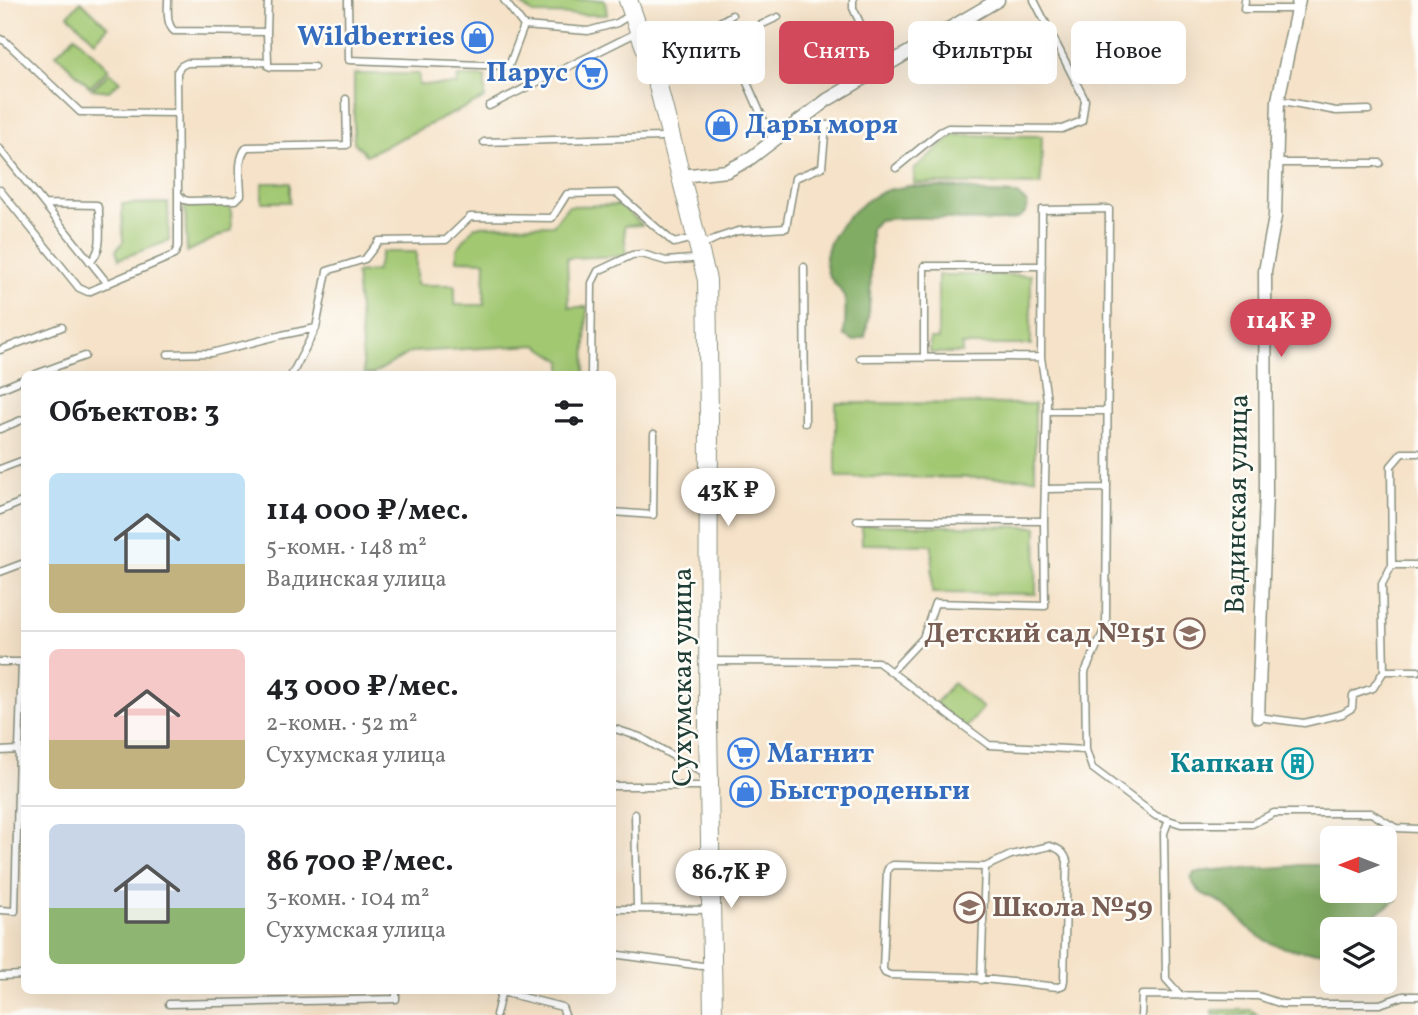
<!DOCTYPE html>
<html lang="ru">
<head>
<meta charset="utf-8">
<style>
  body { margin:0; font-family:Vollkorn,serif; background:#f6f6f6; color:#202124; height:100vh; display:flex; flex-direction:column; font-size:26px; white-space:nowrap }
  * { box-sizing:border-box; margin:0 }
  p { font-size:23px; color:#757577 }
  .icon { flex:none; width:38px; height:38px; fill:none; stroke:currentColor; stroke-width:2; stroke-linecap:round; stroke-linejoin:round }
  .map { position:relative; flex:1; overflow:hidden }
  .side { position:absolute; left:21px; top:371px; width:595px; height:623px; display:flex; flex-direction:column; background:#fff; border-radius:10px; box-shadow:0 7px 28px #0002 }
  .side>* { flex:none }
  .top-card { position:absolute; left:637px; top:21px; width:665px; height:63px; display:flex; gap:14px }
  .needle { width:46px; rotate:270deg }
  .tools { position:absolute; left:1320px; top:826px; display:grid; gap:14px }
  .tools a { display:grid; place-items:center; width:77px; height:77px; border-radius:10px; background:#fff; box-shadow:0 7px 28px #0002; font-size:35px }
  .price { position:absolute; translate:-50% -60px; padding:0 16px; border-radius:24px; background:#fff; color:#222; font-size:23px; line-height:46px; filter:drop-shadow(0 2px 4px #0008) }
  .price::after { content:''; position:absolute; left:50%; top:42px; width:21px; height:16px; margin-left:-10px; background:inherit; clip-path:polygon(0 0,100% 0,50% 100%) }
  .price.current { background:#d1495b; color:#fff }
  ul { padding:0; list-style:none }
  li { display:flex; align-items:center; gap:21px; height:175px; padding:0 28px }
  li+li { border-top:2px solid #e0e0e0 }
  li span { display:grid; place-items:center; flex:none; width:196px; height:140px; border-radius:10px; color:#555 }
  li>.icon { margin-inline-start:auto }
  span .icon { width:84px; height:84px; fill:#fffc; stroke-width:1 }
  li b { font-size:30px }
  h2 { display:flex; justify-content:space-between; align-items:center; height:84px; padding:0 28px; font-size:30px }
  .pill { padding:0 24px; border-radius:10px; background:#fff; box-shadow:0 7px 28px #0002; font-size:24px; line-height:63px }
  .pill.current { background:#d1495b; color:#fff }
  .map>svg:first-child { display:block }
  .green { fill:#a2c872; stroke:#608253; stroke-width:2 }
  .forest { fill:#81ac64; stroke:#50744c; stroke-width:2 }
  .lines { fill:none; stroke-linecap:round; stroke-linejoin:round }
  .lane-casing { stroke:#8a907e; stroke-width:9 }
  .street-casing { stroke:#8a907e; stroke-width:15 }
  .secondary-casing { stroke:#8a907e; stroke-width:20 }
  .lane { stroke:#fff; stroke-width:6 }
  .street { stroke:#fff; stroke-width:12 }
  .secondary { stroke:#fff; stroke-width:18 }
  .labels { text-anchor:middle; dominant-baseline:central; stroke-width:5; stroke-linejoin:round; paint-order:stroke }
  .shop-label { font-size:28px; font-weight:bold; fill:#366cbe; stroke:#fdfcf7; text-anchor:start }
  .street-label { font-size:28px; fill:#1f3d34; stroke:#fdfcf7 }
  .education-label { font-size:28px; font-weight:bold; fill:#785e54; stroke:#fdfcf7; text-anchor:end }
  .culture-label { font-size:28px; font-weight:bold; fill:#0d838f; stroke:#fdfcf7; text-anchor:end }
</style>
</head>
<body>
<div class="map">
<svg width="1418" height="1015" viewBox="0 0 1418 1015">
  <rect width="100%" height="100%" fill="#fdfcf7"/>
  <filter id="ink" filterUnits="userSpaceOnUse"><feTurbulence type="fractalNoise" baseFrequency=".0143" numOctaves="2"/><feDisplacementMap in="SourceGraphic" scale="14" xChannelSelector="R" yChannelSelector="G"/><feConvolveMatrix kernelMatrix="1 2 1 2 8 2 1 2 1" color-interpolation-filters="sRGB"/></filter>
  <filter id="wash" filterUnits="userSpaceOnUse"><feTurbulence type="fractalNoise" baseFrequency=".00686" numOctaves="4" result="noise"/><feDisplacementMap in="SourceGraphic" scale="28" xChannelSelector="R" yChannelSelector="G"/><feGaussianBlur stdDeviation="1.57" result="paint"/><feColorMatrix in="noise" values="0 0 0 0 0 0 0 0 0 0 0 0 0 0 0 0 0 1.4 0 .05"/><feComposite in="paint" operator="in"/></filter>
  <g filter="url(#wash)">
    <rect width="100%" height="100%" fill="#f5e2c8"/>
    <path class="green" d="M515,0H605L607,15L534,14Z
      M81,1L108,27L95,41L68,15Z
      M75,36L109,69L90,87L56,54Z
      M110,72L120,81L109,91L92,89Z
      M354,74H419V85H457L458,77H485V98L366,155L354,142Z
      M954,135L1042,136L1041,185L914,183V169Z
      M262,183H290V202H262Z
      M168,203L169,241L119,259L116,250L123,242L122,204Z
      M621,205L642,225L624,226L626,256L567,258L569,307H587L585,374H562V361L537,345L411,352L373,374H364L356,273L376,271L382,252H416V285H455V305H484L485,261L457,260V249L475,226L553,225L568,206Z
      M185,206H228L231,211L232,230L187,252Z
      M938,275H1031V345H962V353H930V339H938Z
      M836,403L1035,404V478L836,477Z
      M862,525L1037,527L1036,594L932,593V545L862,544Z
      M953,683L983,708L965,729L935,704Z
      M1213,1010H1251L1258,1015H1213Z"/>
    <path class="forest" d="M909,186L963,188L989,193L1017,194L1027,203C1027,212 1024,216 1015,219C1000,224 966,220 949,219C925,217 902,217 878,220L871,229C871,265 872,302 865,337L854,341L844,335C845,325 847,306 844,297C841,287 829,281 827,270C819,238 860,199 888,190C895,188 903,187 909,186Z
      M1299,865H1332V891H1384V883L1397,899L1373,916L1364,917L1355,929H1332V951C1308,954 1277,950 1257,935C1245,926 1236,914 1224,905C1208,892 1202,901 1191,879L1194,873C1228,866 1264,871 1299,865Z"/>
  </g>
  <g filter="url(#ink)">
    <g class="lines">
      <defs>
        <path id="lane" d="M168,0C168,10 166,24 174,31L267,32L268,0
          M348,0L349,60L509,66L524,26
          M504,0L524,26L588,31L617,23L630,15
          M853,0V8L881,68
          M1245,0L1244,9H1298
          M267,32L268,62L187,63L181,66L177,72L178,194L184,200L189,201L236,200L241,195C241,181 236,158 247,147L347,145L346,99
          M0,39L5,41L80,112L177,113
          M728,40L773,141
          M685,47L699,34L732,15
          M652,59L685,47L711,48L778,17
          M268,62V66L271,67H314
          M1278,100L1336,111L1369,110
          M489,106L638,32
          M484,142L662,137
          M0,149L108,284
          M1277,163H1380
          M896,168L940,132L948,128L1062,129L1082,121L1085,100L1034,0
          M0,190L79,288L88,292L174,255L178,247V194
          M44,204L97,205L99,211C99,228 104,250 90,262
          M700,246L717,238L738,231L786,228L795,178L822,167L826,125H858
          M804,267L805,423
          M0,350L62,327
          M168,354L211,353L282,335L316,328L327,271L365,259L379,241L446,240L470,217L552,218L567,194L617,193L674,243L694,238
          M1041,357L1042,210L1109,209L1106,626L1085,672L1086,750L1092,768L1156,816L1181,824H1252L1274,813H1371L1396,828L1418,829
          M860,358L1041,357L1047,400L1044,521
          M924,358V266H1042
          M36,374L85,356
          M292,374L316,328
          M591,374L592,283L598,271L632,255L642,254L666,261L691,259L700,257
          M0,389L24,379
          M1047,411H1107
          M0,429L24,419
          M0,469L24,460
          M1045,489L1107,488
          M0,511L24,501
          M612,512L653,515L654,434
          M857,520L1044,521L1045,606L935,603L923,638L891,672
          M1392,565L1391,466L1402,453H1418
          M0,572L24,563
          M709,661L878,662L989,745L1086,750
          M0,662H22L19,750L0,751
          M1384,671L1382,584L1392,565H1418
          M1258,717L1304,723L1342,714L1352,708L1353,695L1373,688L1384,671H1418
          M612,728L640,737L699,771L707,772
          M612,786H707
          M1169,820L1164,833L1166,979L1181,996
          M1050,846C1060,849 1064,852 1067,861L1064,980L1063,985L1058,987L965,977L890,975L885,973L883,969L887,871L889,867L893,865L985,867L1011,855Z
          M612,909H637L635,814
          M637,909L709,910
          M0,910L15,911L19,750
          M612,954L710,967
          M0,976L24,975
          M981,980L985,867
          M502,992L562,1007L565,1015
          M169,1004L396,999V990
          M496,1015L502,990
          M1141,1015L1142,995L1258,996L1282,1004H1380L1403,996H1418"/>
        <path id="street" d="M681,176L727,171L748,160L827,100L998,0
          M1258,717L1266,494L1265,271L1275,217L1278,100L1299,0"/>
        <path id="secondary" d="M628,0L656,78L707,280L709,415L708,725L713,1015"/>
      </defs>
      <use href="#lane" class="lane-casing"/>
      <use href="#street" class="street-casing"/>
      <use href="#secondary" class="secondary-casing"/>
      <use href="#lane" class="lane"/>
      <use href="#street" class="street"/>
      <use href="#secondary" class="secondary"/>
    </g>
  </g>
  <defs>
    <symbol id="shop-ring" viewBox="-11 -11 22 22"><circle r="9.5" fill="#fdfcf7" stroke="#3f7fe0" stroke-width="1.5"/><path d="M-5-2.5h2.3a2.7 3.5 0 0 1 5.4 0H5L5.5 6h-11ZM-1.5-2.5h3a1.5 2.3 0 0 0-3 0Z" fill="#3f7fe0"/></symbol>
    <symbol id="supermarket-ring" viewBox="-11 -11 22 22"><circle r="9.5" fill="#fdfcf7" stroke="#3f7fe0" stroke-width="1.5"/><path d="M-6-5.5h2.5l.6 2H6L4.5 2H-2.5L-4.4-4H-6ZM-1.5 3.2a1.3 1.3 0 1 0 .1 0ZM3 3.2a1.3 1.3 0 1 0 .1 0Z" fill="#3f7fe0"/></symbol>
    <symbol id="school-ring" viewBox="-11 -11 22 22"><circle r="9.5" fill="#fdfcf7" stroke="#8d6e63" stroke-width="1.5"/><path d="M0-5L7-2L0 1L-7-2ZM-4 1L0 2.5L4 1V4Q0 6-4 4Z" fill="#8d6e63"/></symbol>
    <symbol id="building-ring" viewBox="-11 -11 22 22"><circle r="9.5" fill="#fdfcf7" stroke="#0f9aa8" stroke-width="1.5"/><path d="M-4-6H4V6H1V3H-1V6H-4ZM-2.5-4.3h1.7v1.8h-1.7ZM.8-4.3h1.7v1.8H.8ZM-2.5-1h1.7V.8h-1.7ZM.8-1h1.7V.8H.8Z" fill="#0f9aa8"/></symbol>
  </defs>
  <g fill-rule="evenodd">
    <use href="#shop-ring" x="460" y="20" width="35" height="35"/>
    <use href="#supermarket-ring" x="574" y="56" width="35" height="35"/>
    <use href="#shop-ring" x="704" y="108" width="35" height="35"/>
    <use href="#school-ring" x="1172" y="616" width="35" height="35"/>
    <use href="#supermarket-ring" x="726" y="736" width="35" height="35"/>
    <use href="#building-ring" x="1280" y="746" width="35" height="35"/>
    <use href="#shop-ring" x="728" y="774" width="35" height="35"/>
    <use href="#school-ring" x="952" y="890" width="35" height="35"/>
  </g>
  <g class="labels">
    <g class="shop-label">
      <text x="455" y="37" text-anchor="end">Wildberries</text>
      <text x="568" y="73" text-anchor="end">Парус</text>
      <text x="745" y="125">Дары моря</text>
      <text x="767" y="754">Магнит</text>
      <text x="769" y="791">Быстроденьги</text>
    </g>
    <g class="street-label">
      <text transform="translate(1238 504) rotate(-89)">Вадинская улица</text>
      <text transform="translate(683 677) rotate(-90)">Сухумская улица</text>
    </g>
    <g class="education-label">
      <text x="1166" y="634">Детский сад №151</text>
      <text x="992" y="908" text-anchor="start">Школа №59</text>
    </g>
    <g class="culture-label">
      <text x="1274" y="764">Капкан</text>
    </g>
  </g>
</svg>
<div class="tools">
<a><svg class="needle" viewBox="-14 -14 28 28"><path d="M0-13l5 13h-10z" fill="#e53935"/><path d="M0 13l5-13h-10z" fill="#757577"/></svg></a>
<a><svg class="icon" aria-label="layers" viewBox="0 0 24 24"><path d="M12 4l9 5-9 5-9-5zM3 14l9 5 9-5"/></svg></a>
</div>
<b class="price current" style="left:1281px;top:359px">114K ₽</b>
<b class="price" style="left:728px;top:528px">43K ₽</b>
<b class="price" style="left:731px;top:910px">86.7K ₽</b>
<div class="top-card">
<a class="pill">Купить</a>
<a class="pill current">Снять</a>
<a class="pill">Фильтры</a>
<a class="pill">Новое</a>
</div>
<section class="side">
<h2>Объектов: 3<svg class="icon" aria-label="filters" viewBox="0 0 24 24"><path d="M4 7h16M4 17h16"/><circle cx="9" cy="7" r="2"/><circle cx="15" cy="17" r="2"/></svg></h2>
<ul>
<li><span style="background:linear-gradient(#bfe0f5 65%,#c2b280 0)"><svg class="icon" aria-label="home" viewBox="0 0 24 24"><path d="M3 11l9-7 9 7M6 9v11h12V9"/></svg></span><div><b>114 000 ₽/мес.</b><p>5-комн. · 148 m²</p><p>Вадинская улица</p></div></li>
<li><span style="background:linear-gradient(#f6c9c9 65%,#c2b280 0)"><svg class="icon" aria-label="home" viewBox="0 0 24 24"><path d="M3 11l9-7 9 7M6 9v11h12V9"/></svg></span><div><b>43 000 ₽/мес.</b><p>2-комн. · 52 m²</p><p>Сухумская улица</p></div></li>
<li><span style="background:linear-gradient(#c9d6e8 60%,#8fb573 0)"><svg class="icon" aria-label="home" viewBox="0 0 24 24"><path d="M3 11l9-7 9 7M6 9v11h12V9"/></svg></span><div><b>86 700 ₽/мес.</b><p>3-комн. · 104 m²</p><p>Сухумская улица</p></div></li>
</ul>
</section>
</div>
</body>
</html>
